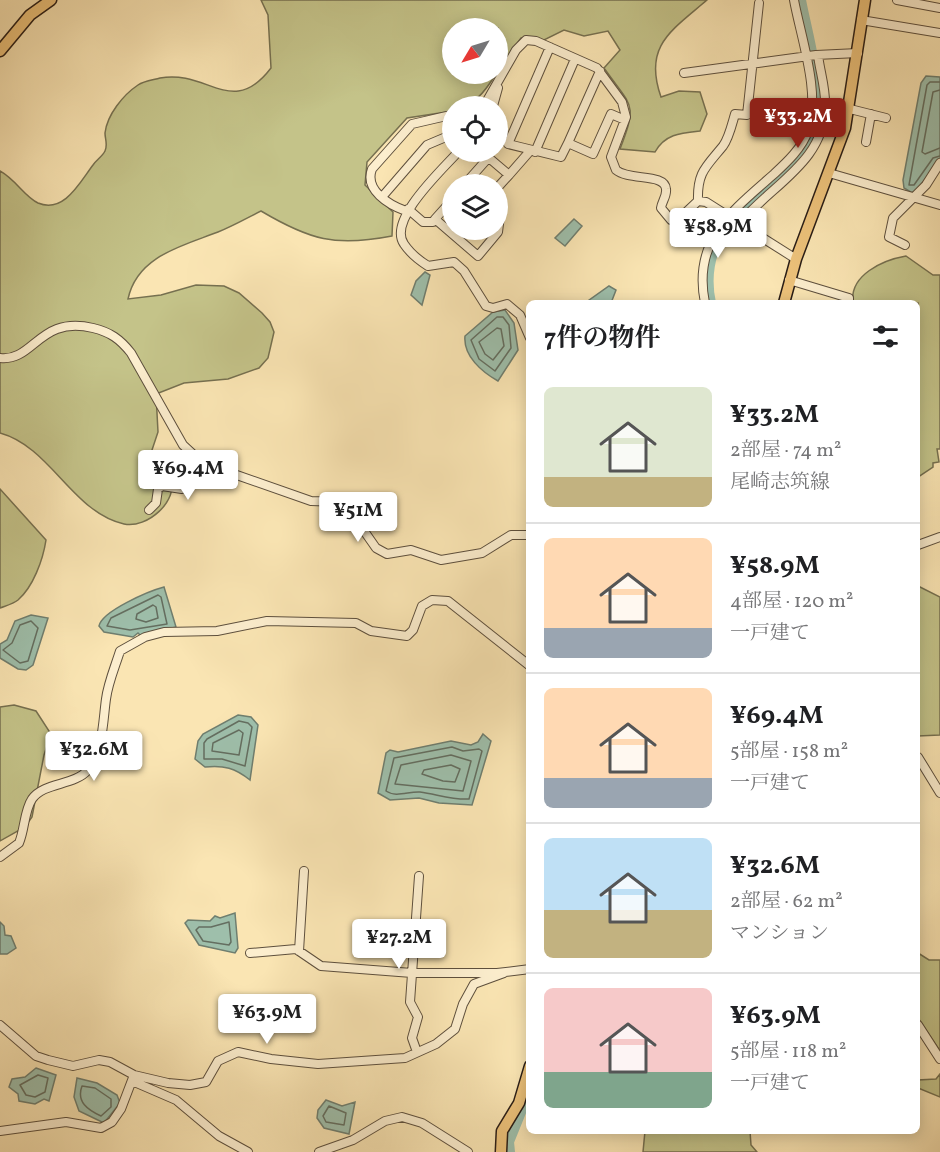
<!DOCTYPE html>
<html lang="ja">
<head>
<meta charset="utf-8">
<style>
  body { margin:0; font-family:Vollkorn,"Noto Serif JP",serif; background:#f6f6f6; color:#202124; height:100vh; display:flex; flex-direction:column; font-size:22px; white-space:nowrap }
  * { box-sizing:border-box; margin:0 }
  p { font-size:20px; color:#757577 }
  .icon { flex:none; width:33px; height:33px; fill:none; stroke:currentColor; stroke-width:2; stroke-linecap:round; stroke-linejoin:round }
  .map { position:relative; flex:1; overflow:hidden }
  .panel { position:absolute; left:526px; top:300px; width:394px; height:834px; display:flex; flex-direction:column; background:#fff; border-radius:9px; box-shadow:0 3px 15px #0003 }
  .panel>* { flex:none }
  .needle { width:39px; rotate:232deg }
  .controls { position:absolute; left:442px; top:18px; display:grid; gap:12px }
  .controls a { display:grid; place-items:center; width:66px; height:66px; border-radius:50%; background:#fff; box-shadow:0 3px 15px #0003; font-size:30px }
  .price { position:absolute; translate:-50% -51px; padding:0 14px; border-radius:6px; background:#fff; color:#222; font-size:20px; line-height:39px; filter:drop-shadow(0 2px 3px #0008) }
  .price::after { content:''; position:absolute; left:50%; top:36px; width:18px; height:14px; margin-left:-9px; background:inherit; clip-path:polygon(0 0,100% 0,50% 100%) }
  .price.on { background:#8f2418; color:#fff }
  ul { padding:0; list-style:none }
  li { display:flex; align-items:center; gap:18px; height:150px; padding:0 18px }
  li+li { border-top:2px solid #e0e0e0 }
  li span { display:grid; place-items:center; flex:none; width:168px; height:120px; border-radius:9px; color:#555 }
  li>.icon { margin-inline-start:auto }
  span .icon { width:72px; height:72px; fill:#fffc; stroke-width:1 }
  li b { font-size:26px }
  h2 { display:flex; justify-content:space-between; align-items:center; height:72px; padding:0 18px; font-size:26px }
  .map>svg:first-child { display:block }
  .green { fill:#c4c389; stroke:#767050; stroke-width:1.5 }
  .water { fill:#9ebfab; stroke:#6f7e6f; stroke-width:1.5 }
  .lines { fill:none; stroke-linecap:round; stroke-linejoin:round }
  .shore { stroke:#646e60; stroke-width:1.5 }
  .river { stroke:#9ebfab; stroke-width:10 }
  .minor-casing { stroke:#5d4f3d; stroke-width:10 }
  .major-casing { stroke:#291d16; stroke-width:13 }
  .minor { stroke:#fceece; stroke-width:8 }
  .major { stroke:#edc27a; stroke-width:10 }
</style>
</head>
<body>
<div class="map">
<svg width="940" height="1152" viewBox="0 0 940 1152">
  <rect width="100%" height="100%" fill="#fae5b3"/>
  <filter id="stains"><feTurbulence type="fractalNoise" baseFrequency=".00333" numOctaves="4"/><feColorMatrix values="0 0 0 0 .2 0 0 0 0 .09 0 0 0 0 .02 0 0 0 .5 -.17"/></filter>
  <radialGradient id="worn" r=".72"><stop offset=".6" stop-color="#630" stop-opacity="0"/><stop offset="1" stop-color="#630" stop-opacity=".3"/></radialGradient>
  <path class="green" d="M261,0H707C671,31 643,46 661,97L679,91L700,92L707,114L700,131C681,133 665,134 655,152L620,149C638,102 632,108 604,68L620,50L608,31L584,36L564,30L542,41L532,37L521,38L498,70V28H453V74H496C485,91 476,106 453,106V111L407,118L367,162L365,185L393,212L392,236C335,247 310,240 261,211C247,218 233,226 218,232C182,246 137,256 128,299L161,295L196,285L224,286L239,293L262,313L270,322L274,332L268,358L259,368L228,379L184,383L156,394L158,432L151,453C158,460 167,467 171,477C179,501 147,529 124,524C72,512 51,447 0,433V171C16,180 25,197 38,203C64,214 80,182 93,165C96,160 102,157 105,151C108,145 105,139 105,133C107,115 123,95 138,85C144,81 153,80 160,78C208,69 232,119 271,68L268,15Z
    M906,256L933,275H940V449H937L939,462L933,463V467L918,477V303H853C849,275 883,260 906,256Z
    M0,489L46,540C43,560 33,587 18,600C13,604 5,606 0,608Z
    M918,586L940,597V735L918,736Z
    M14,705L36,711L51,734L44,755L32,817L25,827L0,841V707Z
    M918,953L929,960H940V1051L918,1018Z
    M940,1074V1097L918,1088V1080L936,1079Z
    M645,1131H750L751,1145L757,1152H643Z"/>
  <path class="water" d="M926,76L940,77V159L914,194L904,188L903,180L921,83Z
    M574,219L582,226L565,246L555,238Z
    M425,272L430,275L422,305L411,295L416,281Z
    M609,286L616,290L611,303H585Z
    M505,310L514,323L518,350L498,381C482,372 463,356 465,336L493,312Z
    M164,587L176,627L141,636L138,633L133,637L104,632L99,626C102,611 149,591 164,587Z
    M31,615L48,618L33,665L26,670L18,669L0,658V644L7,640L15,621Z
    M238,715L251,717L258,725L250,780C235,768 224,765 205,767L195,759L198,741L203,734Z
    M483,734L491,741L472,805L439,803L419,798L390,800L378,793L386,753L390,750L398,752L451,741L471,745L478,742Z
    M235,913L238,948L235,953L199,945L185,923L188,920L210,921L215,916L220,918Z
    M0,922L4,926L5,935L11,936L16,948L7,954H0Z
    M36,1068L56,1075L49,1101L44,1099L35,1104L19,1101L18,1094L9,1087L12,1079L25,1077Z
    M77,1078L97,1083L117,1095L120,1103L104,1123L79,1111L74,1097Z
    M326,1100L342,1106L355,1102L349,1134L324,1128L317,1118L318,1110Z"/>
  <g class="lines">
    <path class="shore" d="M940,82H930L927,85L909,185H914L933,158L940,156
      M940,90L933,92L922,152L925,154L940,148
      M497,317H503L509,325L511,348L495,371L479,359L471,340Z
      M497,328L501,329L504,346L493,360L485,354L479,342Z
      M158,595L161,597L167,624L130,630L107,626L111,618Z
      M153,605L156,607L158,618L146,622L136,619L137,614Z
      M31,621L38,628L28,661L20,663L3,650L12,643L20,625Z
      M239,721L248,723L252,727L245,766L222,759H204V743L207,739Z
      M239,730L243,733L239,755L212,751L213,743Z
      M452,747L463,751L479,749L482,751L469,799C452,800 436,794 420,792C409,791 396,798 386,791L394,758Z
      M451,755L471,761L463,791L395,784L401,765Z
      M451,765L460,769L455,782L443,781L422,774L424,770Z
      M229,922L231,942L229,945L203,941L196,930L199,927H211Z
      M38,1075L48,1078L45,1092L35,1097L26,1095L20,1085Z
      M82,1086L95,1088L111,1099V1107L101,1116C88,1110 76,1102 82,1086Z
      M329,1106L346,1113L344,1125L326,1122L323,1116Z"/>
    <path class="river" d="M711,303C695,229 759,198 804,152C833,114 809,43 801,0
      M510,1152L509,1142L530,1090"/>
    <defs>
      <path id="minor" d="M897,0L940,8
        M861,20L940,33
        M550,47L508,144L561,157L568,143L593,154L611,114L625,120
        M684,73L816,55L858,53
        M484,106L516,50L526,40L536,41L597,68L622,102L626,117L611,157L616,170C629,181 665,173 666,189C667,196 662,201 661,208L671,220L681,217L698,201L706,202L796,259
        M493,106L498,88
        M850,109L886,118
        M866,142L871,114
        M568,143L600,71
        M458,152C443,169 387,220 404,244C410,253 420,261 428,266L454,262L464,271L486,306L493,308L507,304L520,315L530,338
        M482,152L509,175L498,187
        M535,152L575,59
        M829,173L940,205
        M509,175L530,151
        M465,184L489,157
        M382,197L427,145L453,134
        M698,201C697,172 706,167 723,146C729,138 732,124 735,114L747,115L759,3
        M408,209L423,222H433L435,219L478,256L498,232L500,216L498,214
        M406,211C389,205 364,190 372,169L412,124L451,115L453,121
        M435,219L453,199
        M740,223C771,185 825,162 825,106C826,89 820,72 818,55
        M905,245L889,237L893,218L926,185L940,163
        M789,280L849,298V303
        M705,303C692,240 732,211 774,174C787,162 802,148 808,131C821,94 801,38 794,0
        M0,358C34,362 39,315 93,328C110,332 120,339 131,353L183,445L197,458L231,473L311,501L339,502L348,508L376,548L387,554L411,550L441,560L482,553L511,535H530
        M149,510L156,503L158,489L162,486L182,489L189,476L209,464
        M918,545L940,537
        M918,757L940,793
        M0,857L19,843C25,829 24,811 32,799C44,782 74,786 88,770C103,753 103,720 106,699C108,683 115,667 120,651L145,637L164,632L217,631L267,621L356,623L371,631L407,636L413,630L422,606L432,600L448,601L530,666
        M299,951L304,871
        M250,953L296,949L321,966L412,973H497L530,969
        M0,1025L36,1056L48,1060L73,1066L99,1060L110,1062L134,1075L168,1083L190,1085L206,1082L218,1061L238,1052L271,1059L318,1064L405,1058L436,1044L455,1029L463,1004L474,984L504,973
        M918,1025L940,1059
        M417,1052L412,1038L418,1017L410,1002L419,876
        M132,1081L176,1100L219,1136L248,1152
        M0,1131L66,1122L101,1128L112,1122L121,1109L134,1075
        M319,1152L353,1140L385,1121L402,1117L422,1123L468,1152"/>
      <path id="major" d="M0,51L30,15L51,0
        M784,303L796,259L845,128L865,0
        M501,1152L502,1131L519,1103L530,1066"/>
    </defs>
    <use href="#minor" class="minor-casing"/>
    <use href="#major" class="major-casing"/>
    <use href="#minor" class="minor"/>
    <use href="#major" class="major"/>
  </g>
  <rect width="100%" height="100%" filter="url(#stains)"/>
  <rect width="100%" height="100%" fill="url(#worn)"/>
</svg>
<div class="controls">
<a><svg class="needle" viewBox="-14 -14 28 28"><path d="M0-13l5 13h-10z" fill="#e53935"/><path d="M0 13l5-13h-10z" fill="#757577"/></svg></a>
<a><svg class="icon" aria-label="locate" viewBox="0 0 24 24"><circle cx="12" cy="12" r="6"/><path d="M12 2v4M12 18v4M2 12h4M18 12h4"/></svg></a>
<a><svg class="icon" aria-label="layers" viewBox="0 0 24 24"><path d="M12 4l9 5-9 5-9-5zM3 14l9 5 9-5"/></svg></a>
</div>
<b class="price on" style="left:798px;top:149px">¥33.2M</b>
<b class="price" style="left:718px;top:259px">¥58.9M</b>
<b class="price" style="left:188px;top:501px">¥69.4M</b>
<b class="price" style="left:358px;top:543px">¥51M</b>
<b class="price" style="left:94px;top:782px">¥32.6M</b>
<b class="price" style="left:399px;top:970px">¥27.2M</b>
<b class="price" style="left:267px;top:1045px">¥63.9M</b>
<section class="panel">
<h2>7件の物件<svg class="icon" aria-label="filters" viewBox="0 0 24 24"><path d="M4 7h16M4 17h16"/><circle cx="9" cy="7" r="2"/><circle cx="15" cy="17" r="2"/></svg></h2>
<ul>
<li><span style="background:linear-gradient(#dfe7d0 75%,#c2b280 0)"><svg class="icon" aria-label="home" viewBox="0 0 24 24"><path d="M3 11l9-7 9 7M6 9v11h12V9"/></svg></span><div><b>¥33.2M</b><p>2部屋 · 74 m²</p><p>尾崎志筑線</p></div></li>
<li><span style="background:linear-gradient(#ffd9b3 75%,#9aa5b1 0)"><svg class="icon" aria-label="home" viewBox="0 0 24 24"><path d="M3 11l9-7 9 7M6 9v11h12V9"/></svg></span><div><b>¥58.9M</b><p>4部屋 · 120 m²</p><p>一戸建て</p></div></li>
<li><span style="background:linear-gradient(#ffd9b3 75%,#9aa5b1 0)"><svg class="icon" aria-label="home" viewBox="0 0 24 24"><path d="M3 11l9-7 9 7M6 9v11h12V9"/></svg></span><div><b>¥69.4M</b><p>5部屋 · 158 m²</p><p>一戸建て</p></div></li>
<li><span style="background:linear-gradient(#bfe0f5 60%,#c2b280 0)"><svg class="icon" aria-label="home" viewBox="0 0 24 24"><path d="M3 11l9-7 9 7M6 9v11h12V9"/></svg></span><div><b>¥32.6M</b><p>2部屋 · 62 m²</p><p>マンション</p></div></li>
<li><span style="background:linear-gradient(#f6c9c9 70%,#7fa58c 0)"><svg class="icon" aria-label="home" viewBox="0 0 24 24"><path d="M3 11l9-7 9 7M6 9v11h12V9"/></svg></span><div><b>¥63.9M</b><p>5部屋 · 118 m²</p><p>一戸建て</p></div></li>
</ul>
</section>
</div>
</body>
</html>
